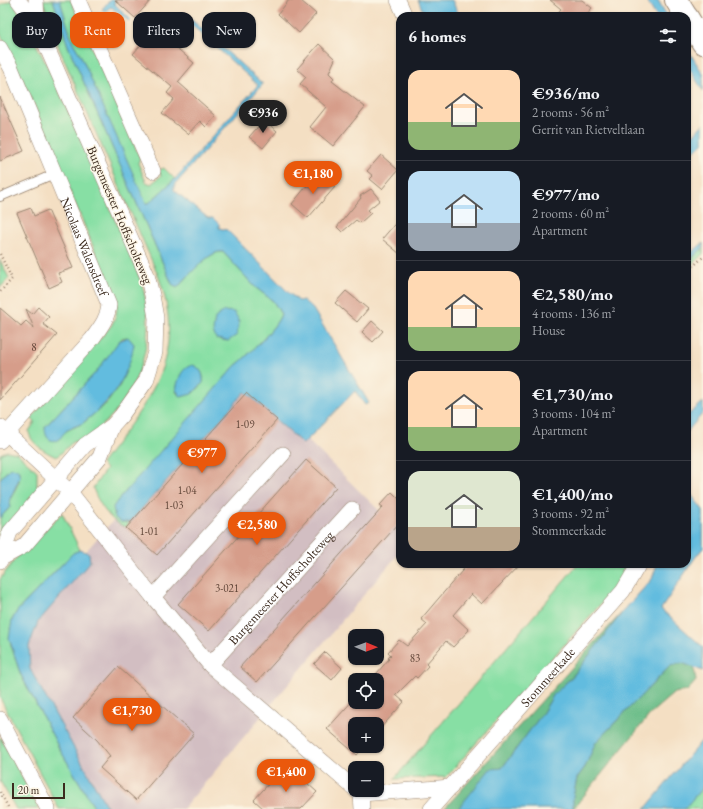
<!DOCTYPE html>
<html lang="en">
<head>
<meta charset="utf-8">
<style>
  body { margin:0; font-family:"EB Garamond",serif; background:#242831; color:#f1f3f6; height:100vh; display:flex; flex-direction:column; font-size:15px; white-space:nowrap }
  * { box-sizing:border-box; margin:0 }
  p { font-size:13px; color:#9ea1a6 }
  .icon { flex:none; width:22px; height:22px; fill:none; stroke:currentColor; stroke-width:2; stroke-linecap:round; stroke-linejoin:round }
  .map { position:relative; flex:1; overflow:hidden }
  .drawer { position:absolute; left:396px; top:12px; width:295px; height:556px; display:flex; flex-direction:column; background:#171b24; border-radius:12px; box-shadow:0 1px 3px #0004 }
  .drawer>* { flex:none }
  .guide { position:absolute; left:12px; top:12px; width:324px; height:36px; display:flex; gap:8px }
  .needle { width:26px; rotate:91deg }
  .fabs { position:absolute; left:348px; top:629px; display:grid; gap:8px }
  .fabs a { display:grid; place-items:center; width:36px; height:36px; border-radius:8px; background:#171b24; box-shadow:0 1px 3px #0004; font-size:20px }
  .scale { position:absolute; left:12px; bottom:10px; width:53px; box-sizing:border-box; padding-left:4px; border:2px solid #3b2a1e; border-top:0; font-size:11px; line-height:14px; white-space:nowrap; color:#3b2a1e; -webkit-text-stroke:3px #fcf5e5; paint-order:stroke }
  .price { position:absolute; translate:-50% -34px; padding:0 9px; border-radius:14px; background:#ea580c; color:#fff; font-size:13px; line-height:26px; filter:drop-shadow(0 1px 2px #0008) }
  .price::after { content:''; position:absolute; left:50%; top:24px; width:12px; height:9px; margin-left:-6px; background:inherit; clip-path:polygon(0 0,100% 0,50% 100%) }
  .price.current { background:#222; color:#fff }
  ul { padding:0; list-style:none }
  li { display:flex; align-items:center; gap:12px; height:100px; padding:0 12px }
  li+li { border-top:1px solid #363941 }
  li span { display:grid; place-items:center; flex:none; width:112px; height:80px; border-radius:12px; color:#555 }
  li>.icon { margin-inline-start:auto }
  span .icon { width:48px; height:48px; fill:#fffc; stroke-width:1 }
  li b { font-size:17px }
  h2 { display:flex; justify-content:space-between; align-items:center; height:48px; padding:0 12px; font-size:17px }
  .pill { padding:0 14px; border-radius:12px; background:#171b24; box-shadow:0 1px 3px #0004; font-size:14px; line-height:36px }
  .pill.current { background:#ea580c; color:#fff }
  .map>svg:first-child { display:block }
  .industrial { fill:#d2bec2 }
  .green { fill:#87dfa4; stroke:#618461; fill-rule:evenodd }
  .forest { fill:#6dbe8a; stroke:#547454 }
  .water { fill:#62bcdf; stroke:#4e737e }
  .building { fill:#d69d8a }
  .lines { fill:none; stroke-linecap:round; stroke-linejoin:round }
  .lane-casing { stroke:#988470; stroke-width:10 }
  .street-casing { stroke:#988470; stroke-width:16 }
  .secondary-casing { stroke:#988470; stroke-width:24 }
  .path { stroke:#988470; stroke-width:2.5; stroke-dasharray:1 3; stroke-linecap:butt }
  .lane { stroke:#fff; stroke-width:8 }
  .street { stroke:#fff; stroke-width:15 }
  .secondary { stroke:#fff; stroke-width:22 }
  .labels { text-anchor:middle; dominant-baseline:central; stroke-width:3; stroke-linejoin:round; paint-order:stroke }
  .number-label { font-size:11px; fill:#624739 }
  .street-label { font-size:13px; fill:#3b2a1e; stroke:#fcf5e5 }
</style>
</head>
<body>
<div class="map">
<svg width="703" height="809" viewBox="0 0 703 809">
  <rect width="100%" height="100%" fill="#fcf5e5"/>
  <filter id="ink" filterUnits="userSpaceOnUse"><feTurbulence type="fractalNoise" baseFrequency=".025" numOctaves="2"/><feDisplacementMap in="SourceGraphic" scale="8" xChannelSelector="R" yChannelSelector="G"/><feConvolveMatrix kernelMatrix="1 2 1 2 8 2 1 2 1" color-interpolation-filters="sRGB"/></filter>
  <filter id="wash" filterUnits="userSpaceOnUse"><feTurbulence type="fractalNoise" baseFrequency=".012" numOctaves="4" result="noise"/><feDisplacementMap in="SourceGraphic" scale="16" xChannelSelector="R" yChannelSelector="G"/><feGaussianBlur stdDeviation="0.9" result="paint"/><feColorMatrix in="noise" values="0 0 0 0 0 0 0 0 0 0 0 0 0 0 0 0 0 1.4 0 .05"/><feComposite in="paint" operator="in"/></filter>
  <g filter="url(#wash)">
    <rect width="100%" height="100%" fill="#f4dfc3"/>
    <path class="industrial" d="M251,364L296,429L400,531V552L183,809H102L25,669L20,626Z"/>
    <path class="green" d="M12,0C63,88 99,184 139,276C156,321 148,369 119,407C108,422 93,433 79,445L74,441L57,457C48,454 29,443 29,431L35,422L31,418L111,326C116,317 118,311 116,301L31,98L0,33V5ZM127,337L134,344L120,385L107,403L83,423L64,432L45,427L97,371L122,338Z
      M43,0H53L68,46L172,284L177,288C186,279 210,249 223,252L255,287L273,301L281,314C278,326 246,358 235,366L191,418L163,448L121,522H130L126,527C111,523 98,503 93,488L106,469L101,464C147,402 189,358 158,275L59,48ZM195,366L202,373C207,388 193,392 181,397L176,392Z
      M60,0H71L140,158L138,163L146,182L151,184L161,176L159,170L164,168L175,179L149,203H146L141,194L81,56L72,41Z
      M703,248V254L687,269V263Z
      M0,260L9,278L0,288Z
      M7,451L17,453L37,471V491L0,538V518L10,507C9,494 21,486 20,472L10,468L0,479V454Z
      M62,513L80,550L73,553L17,611L12,620L11,645L20,673L59,748L95,809H59L0,698V579L17,557Z
      M578,564H630L623,579L446,777L394,779Z
      M0,737L2,740L39,809H16L0,781Z
      M703,787V809H684Z"/>
    <path class="forest" d="M625,609L573,676L554,694L542,714L502,768L458,809H444Z
      M682,663L694,667L696,681L687,691L674,693L652,712L573,809V797L577,778L585,767L596,742L670,666Z"/>
    <path class="water" d="M53,0H60L72,41L81,56L146,203H149L175,179L258,85L186,20L189,19L193,21L263,84L174,186V190L208,218H213L219,224V228L227,230L289,293L299,301L303,300L313,309L369,403L365,405L355,391L303,444L245,392L130,522H121L115,518L113,507L118,500L235,366C246,358 278,326 281,314L273,301L255,287L223,252C210,249 186,279 177,288L172,284L68,46Z
      M110,0H116L114,3L131,20L129,21L111,7L105,11L102,9Z
      M418,0H452L459,16H425Z
      M646,0H658L667,16H656Z
      M687,48L703,74V91L687,65Z
      M703,124V143L687,158V142Z
      M703,243V248L687,263V256Z
      M224,311L234,312L239,320L237,335L228,341L216,339L213,331L215,318Z
      M128,337L134,344C129,372 117,394 95,413C91,416 87,420 83,423C71,429 67,427 59,440C48,443 45,436 45,427L97,371L119,341Z
      M193,365C201,368 204,375 203,383L192,394L181,397L176,390C178,380 181,367 193,365Z
      M703,402V413L687,432V416Z
      M10,468L18,469L20,477L10,499V507L0,518V479Z
      M687,489L703,510V548L695,558L661,609L703,647V671L682,663L670,666L596,742L585,767L577,778L573,797V809H458L490,769L502,768L542,714L554,694L573,676L625,609L652,579L657,564H687Z
      M80,550L89,553L90,562L38,622L29,646L30,669L108,809H95L59,748L20,673L9,638L12,620L17,611L73,553Z
      M703,739V787L684,809H645Z"/>
    <g id="blocks">
      <path class="building" d="M115,0H151L135,18Z
        M289,0H300L316,14L299,33L278,14Z
        M550,0H582L592,8L585,16H555L561,9Z
        M148,23L194,63L178,82L216,116L206,127L200,121L188,134L162,113L174,99L167,93L172,87L133,54L145,40L138,34Z
        M319,44L335,59L329,73L334,78L332,81L365,107L333,146L310,127L326,107L300,84L306,77L297,69Z
        M0,97L24,151L0,161Z
        M264,120L277,131L263,148L249,137Z
        M381,155L398,170L382,189L370,179L373,176L367,171Z
        M318,172L335,187L308,218L292,204Z
        M371,189L380,200L368,210L371,213L360,223L356,220L342,232L337,227L361,198L360,196Z
        M31,208L34,216L48,210L73,268L58,273L62,282L49,288L17,213Z
        M400,218V254L382,239Z
        M346,291L368,309L357,322L335,303Z
        M38,307L49,317L43,324L57,335L0,400V308L21,326L26,321L34,328L26,309L32,314Z
        M372,321L383,331L373,342L362,332Z
        M246,393L277,420L157,555L126,528Z
        M306,460L336,487L209,631L178,604Z
        M392,492L400,500V522L257,682L240,667L383,507L380,505Z
        M468,564H520L482,604L471,594L453,615L469,630L453,647L446,641L426,664L428,666L417,678L415,676L396,695L404,702L377,732V724H355V746H365L357,755L327,729L355,698V702H377V680H371L389,659L388,658L391,655L388,652L399,640L407,646L427,624L421,619Z
        M325,652L342,668L332,680L314,664Z
        M118,667L194,734L136,800L100,768L110,756L97,740L73,718Z
        M289,767L317,792L301,809H264L254,800L271,781L274,784Z"/>
    </g>
  </g>
  <g filter="url(#ink)">
    <use href="#blocks" fill-opacity="0" stroke="#988470" stroke-width="1"/>
    <g class="lines">
      <defs>
        <path id="lane" d="M0,197L54,174"/>
        <g id="street">
          <path d="M36,0L37,25"/>
          <path d="M78,0L153,171"/>
          <path d="M398,0L405,16"/>
          <path id="s1" d="M0,48L11,68L109,305C108,318 100,328 92,339L0,441"/>
          <path d="M0,427L70,492L153,597L210,665L355,789"/>
          <path d="M2,558L24,546L100,457L112,426"/>
          <path d="M0,561L10,532L85,445L112,426L121,416L146,381L155,352L156,318L152,295L147,275L37,25L18,0"/>
          <path d="M153,597L283,454"/>
          <path id="s2" d="M210,665L352,509"/>
          <path d="M0,719L48,809"/>
          <path d="M356,790L361,794L451,787"/>
          <path d="M361,794L362,809"/>
          <path id="s3" d="M431,809L623,591L639,564"/>
        </g>
        <path id="secondary" d="M676,0L686,16
          M687,17L703,43"/>
      </defs>
      <use href="#lane" class="lane-casing"/>
      <use href="#street" class="street-casing"/>
      <use href="#secondary" class="secondary-casing"/>
      <path class="path" d="M0,254L12,279L0,292
        M687,272L703,257
        M0,792L9,809"/>
      <use href="#lane" class="lane"/>
      <use href="#street" class="street"/>
      <use href="#secondary" class="secondary"/>
    </g>
  </g>
  <g class="labels">
    <g class="number-label">
      <text x="34" y="347">8</text>
      <text x="245" y="424">1-09</text>
      <text x="187" y="490">1-04</text>
      <text x="174" y="505">1-03</text>
      <text x="149" y="531">1-01</text>
      <text x="227" y="588">3-021</text>
      <text x="415" y="658">83</text>
    </g>
    <g class="street-label">
      <text transform="translate(120 215) rotate(67)">Burgemeester Hoffscholteweg</text>
      <text stroke="none"><textPath href="#s1" startOffset="216">Nicolaas Walensdreef</textPath></text>
      <text stroke="none"><textPath href="#s2" startOffset="105">Burgemeester Hoffscholteweg</textPath></text>
      <text stroke="none"><textPath href="#s3" startOffset="176">Stommeerkade</textPath></text>
    </g>
  </g>
</svg>
<div class="fabs">
<a><svg class="needle" viewBox="-14 -14 28 28"><path d="M0-13l5 13h-10z" fill="#e53935"/><path d="M0 13l5-13h-10z" fill="#9ea1a6"/></svg></a>
<a><svg class="icon" aria-label="locate" viewBox="0 0 24 24"><circle cx="12" cy="12" r="6"/><path d="M12 2v4M12 18v4M2 12h4M18 12h4"/></svg></a>
<a>+</a>
<a>−</a>
</div>
<div class="scale">20 m</div>
<b class="price current" style="left:263px;top:134px">€936</b>
<b class="price" style="left:313px;top:195px">€1,180</b>
<b class="price" style="left:202px;top:474px">€977</b>
<b class="price" style="left:257px;top:546px">€2,580</b>
<b class="price" style="left:132px;top:732px">€1,730</b>
<b class="price" style="left:286px;top:793px">€1,400</b>
<div class="guide">
<a class="pill">Buy</a>
<a class="pill current">Rent</a>
<a class="pill">Filters</a>
<a class="pill">New</a>
</div>
<section class="drawer">
<h2>6 homes<svg class="icon" aria-label="filters" viewBox="0 0 24 24"><path d="M4 7h16M4 17h16"/><circle cx="9" cy="7" r="2"/><circle cx="15" cy="17" r="2"/></svg></h2>
<ul>
<li><span style="background:linear-gradient(#ffd9b3 65%,#8fb573 0)"><svg class="icon" aria-label="home" viewBox="0 0 24 24"><path d="M3 11l9-7 9 7M6 9v11h12V9"/></svg></span><div><b>€936/mo</b><p>2 rooms · 56 m²</p><p>Gerrit van Rietveltlaan</p></div></li>
<li><span style="background:linear-gradient(#bfe0f5 65%,#9aa5b1 0)"><svg class="icon" aria-label="home" viewBox="0 0 24 24"><path d="M3 11l9-7 9 7M6 9v11h12V9"/></svg></span><div><b>€977/mo</b><p>2 rooms · 60 m²</p><p>Apartment</p></div></li>
<li><span style="background:linear-gradient(#ffd9b3 70%,#8fb573 0)"><svg class="icon" aria-label="home" viewBox="0 0 24 24"><path d="M3 11l9-7 9 7M6 9v11h12V9"/></svg></span><div><b>€2,580/mo</b><p>4 rooms · 136 m²</p><p>House</p></div></li>
<li><span style="background:linear-gradient(#ffd9b3 70%,#8fb573 0)"><svg class="icon" aria-label="home" viewBox="0 0 24 24"><path d="M3 11l9-7 9 7M6 9v11h12V9"/></svg></span><div><b>€1,730/mo</b><p>3 rooms · 104 m²</p><p>Apartment</p></div></li>
<li><span style="background:linear-gradient(#dfe7d0 70%,#b9a48a 0)"><svg class="icon" aria-label="home" viewBox="0 0 24 24"><path d="M3 11l9-7 9 7M6 9v11h12V9"/></svg></span><div><b>€1,400/mo</b><p>3 rooms · 92 m²</p><p>Stommeerkade</p></div></li>
</ul>
</section>
</div>
</body>
</html>
